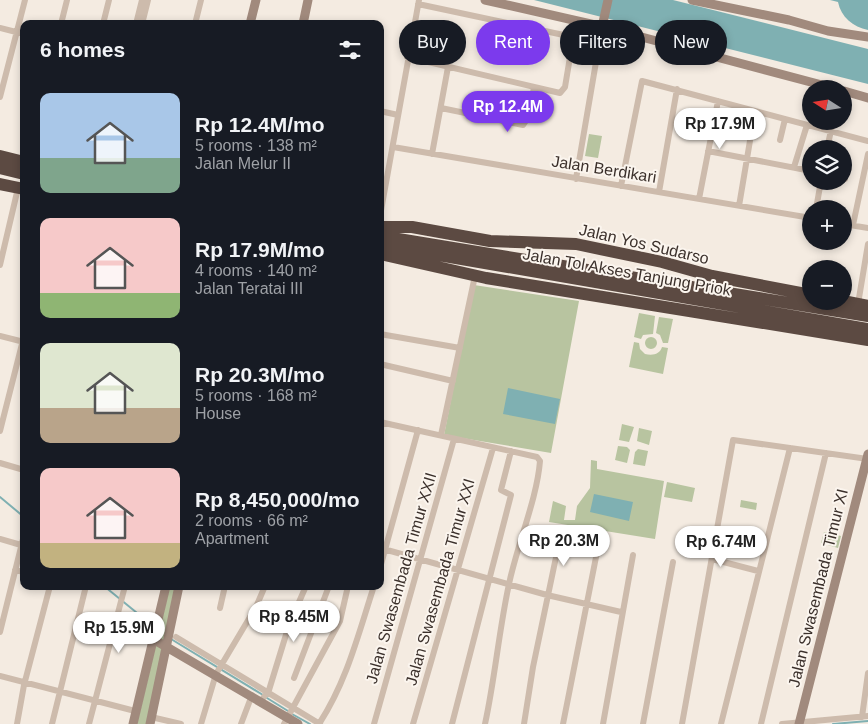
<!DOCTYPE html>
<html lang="en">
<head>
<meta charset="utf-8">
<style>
  body { margin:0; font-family:Arial,sans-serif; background:#242831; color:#f1f3f6; height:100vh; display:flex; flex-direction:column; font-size:19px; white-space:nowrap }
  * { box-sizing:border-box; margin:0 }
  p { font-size:16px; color:#9ea1a6 }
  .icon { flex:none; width:28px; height:28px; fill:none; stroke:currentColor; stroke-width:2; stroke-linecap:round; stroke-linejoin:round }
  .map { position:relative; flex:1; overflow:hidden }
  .panel { position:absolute; left:20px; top:20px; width:364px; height:570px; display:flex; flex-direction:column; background:#171b24; border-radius:10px; box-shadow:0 2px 8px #0003 }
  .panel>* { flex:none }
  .guide { position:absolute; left:399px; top:20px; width:394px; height:45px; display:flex; gap:10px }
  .needle { width:32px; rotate:282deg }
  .buttons { position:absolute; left:802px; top:80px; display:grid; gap:10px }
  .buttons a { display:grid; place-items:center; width:50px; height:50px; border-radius:50%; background:#171b24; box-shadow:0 2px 8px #0003; font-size:25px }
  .price { position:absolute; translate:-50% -42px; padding:0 11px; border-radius:18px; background:#fff; color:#222; font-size:16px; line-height:32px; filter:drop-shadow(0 1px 2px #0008) }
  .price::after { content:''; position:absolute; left:50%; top:30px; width:15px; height:11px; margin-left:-8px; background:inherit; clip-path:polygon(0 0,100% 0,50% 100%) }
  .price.active { background:#7c3aed; color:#fff }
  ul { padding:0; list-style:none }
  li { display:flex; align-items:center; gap:15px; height:125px; padding:0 20px }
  li span { display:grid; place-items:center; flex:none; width:140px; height:100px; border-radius:10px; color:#555 }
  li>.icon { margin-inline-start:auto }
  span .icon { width:60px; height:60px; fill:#fffc; stroke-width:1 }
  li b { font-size:21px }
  h2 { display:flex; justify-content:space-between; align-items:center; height:60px; padding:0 20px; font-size:21px }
  .tag { padding:0 18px; border-radius:22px; background:#171b24; box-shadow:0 2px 8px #0003; font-size:18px; line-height:45px }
  .tag.active { background:#7c3aed; color:#fff }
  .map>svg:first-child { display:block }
  .green { fill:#b8c4a0 }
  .water { fill:#7fb0b2 }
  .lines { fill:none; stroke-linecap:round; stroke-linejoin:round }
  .stream { stroke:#7fb0b2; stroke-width:2 }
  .street { stroke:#cdbbac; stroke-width:6 }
  .secondary { stroke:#a18a7d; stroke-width:9 }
  .highway { stroke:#5c4a42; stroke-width:12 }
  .labels { text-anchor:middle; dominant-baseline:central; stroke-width:4; stroke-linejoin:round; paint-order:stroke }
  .street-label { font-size:16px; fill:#3b302b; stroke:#fbf5ee }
</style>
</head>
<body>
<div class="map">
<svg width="868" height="724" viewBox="0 0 868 724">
  <rect width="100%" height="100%" fill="#f4ebe1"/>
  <path class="green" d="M589,134L602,136L598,158L585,156Z
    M474,285L579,301L551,453L444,435Z
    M639,313L655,316L653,334L643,335L641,339L634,337Z
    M659,317L673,319L668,343H663L660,335L656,333Z
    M645 343a6 6 0 1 1 12 0a6 6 0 1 1-12 0Z
    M634,342L639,343L640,349L645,354C653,356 660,354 662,347L668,348L663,374L629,367Z
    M622,424L634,427L629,442L619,440Z
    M639,428L652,431L649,445L637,441Z
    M618,446L627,447L630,450L627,463L615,460Z
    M638,449L648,451L645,466L633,464L635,452Z
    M591,460L597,461V469L664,481L655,539L549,522L553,501L566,506L564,520H575L577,506L590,488Z
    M667,482L695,488L692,502L664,497Z
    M741,500L757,503L756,510L740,507Z
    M824,532L841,536L838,548L821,543Z
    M170,586H176L146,724H137Z"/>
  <path class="water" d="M534,0H673L868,49V84Z
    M830,0H868V30C853,27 841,17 838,2Z
    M508,388L560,399L555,424L503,414Z
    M594,494L633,502L629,521L590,512Z"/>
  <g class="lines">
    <path class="stream" d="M0,497L24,517
      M104,586L153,626
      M171,639L263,695
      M267,698L288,711
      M292,714L310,724
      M833,724L868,721"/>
    <path class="street" d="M418,4L573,37
      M61,24L67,0
      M103,24L109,0
      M136,24L142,0
      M142,24L148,0
      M195,24L201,0
      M0,28L24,34
      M407,57L560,93L565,87L576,21
      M0,97L25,0
      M441,108L523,125L529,116L534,87
      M380,111L398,115
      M780,140L785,119
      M393,147L811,218
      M827,149L833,121
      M708,151L811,171
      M432,154L448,67
      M794,167L807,125
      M576,179L602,27
      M844,179H845
      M621,186L642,81L868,141
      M659,192L677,89
      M699,199L718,101
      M739,206L755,111
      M816,209L821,181
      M380,216L419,0
      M844,224L868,228
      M853,225L868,154
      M0,265L18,188
      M858,304L868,244
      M380,334L460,348
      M0,336L24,342
      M380,364L453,381
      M380,422L537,457L540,461C537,499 517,545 509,584C499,630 495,678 485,724
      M0,431L24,336
      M380,432L382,423
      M441,435L475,276
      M0,463L24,470
      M0,539L21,545
      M380,548L547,595L621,612
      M712,559L758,571
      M380,568L418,430
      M15,570L24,572
      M220,608L225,586
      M0,632L24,535
      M176,637L320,724
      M0,676L135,711
      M294,678L329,586
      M261,701L269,690L289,625L306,586
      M151,717L181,724
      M862,717L868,673
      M17,724L24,685L50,586
      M52,724L86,586
      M89,724L125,586
      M201,724L216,674L256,607L265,586
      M241,724L252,695
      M284,724L340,621L348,586
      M319,724C347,681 358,635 374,586
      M374,724L454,439
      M413,724L493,448
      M452,724L511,495L501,490L511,451
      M524,724L533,667L560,538
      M563,724L598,547
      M603,724L633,555
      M643,724L673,562
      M682,724L733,440L868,459
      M721,724L790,448
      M761,724L826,453
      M782,724L868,716"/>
    <path class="secondary" d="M485,0L604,27L837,89
      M692,0L789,20L828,31L868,37
      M250,24L256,0
      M303,24L308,0
      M602,27L608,0
      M844,91L868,98
      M153,639L298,724
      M133,724L166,586
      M150,724L179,586
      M799,724L868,454"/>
    <path class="highway" d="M0,156L24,162
      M0,168L24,174
      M0,184L24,189
      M380,227H412L490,241L576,244L662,262L712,276L811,295
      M380,236L868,316
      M380,245L868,329
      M380,254L486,278L868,340
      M844,301L868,306"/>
  </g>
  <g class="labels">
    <g class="street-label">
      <text transform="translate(604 169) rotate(9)">Jalan Berdikari</text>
      <text transform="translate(644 244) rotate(13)">Jalan Yos Sudarso</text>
      <text transform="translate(627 272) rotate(10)">Jalan Tol Akses Tanjung Priok</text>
      <text transform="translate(401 578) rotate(-74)">Jalan Swasembada Timur XXII</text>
      <text transform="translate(440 582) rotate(-74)">Jalan Swasembada Timur XXI</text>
      <text transform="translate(818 588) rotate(-76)">Jalan Swasembada Timur XI</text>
    </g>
  </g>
</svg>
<div class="buttons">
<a><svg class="needle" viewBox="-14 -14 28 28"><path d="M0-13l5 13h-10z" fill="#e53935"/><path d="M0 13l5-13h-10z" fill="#9ea1a6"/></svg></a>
<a><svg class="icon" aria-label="layers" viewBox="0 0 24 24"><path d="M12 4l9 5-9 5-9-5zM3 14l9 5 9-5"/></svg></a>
<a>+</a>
<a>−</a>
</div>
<b class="price active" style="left:508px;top:133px">Rp 12.4M</b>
<b class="price" style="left:720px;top:150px">Rp 17.9M</b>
<b class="price" style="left:564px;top:567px">Rp 20.3M</b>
<b class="price" style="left:721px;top:568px">Rp 6.74M</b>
<b class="price" style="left:294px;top:643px">Rp 8.45M</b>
<b class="price" style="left:119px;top:654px">Rp 15.9M</b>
<div class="guide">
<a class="tag">Buy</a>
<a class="tag active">Rent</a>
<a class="tag">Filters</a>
<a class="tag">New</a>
</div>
<section class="panel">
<h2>6 homes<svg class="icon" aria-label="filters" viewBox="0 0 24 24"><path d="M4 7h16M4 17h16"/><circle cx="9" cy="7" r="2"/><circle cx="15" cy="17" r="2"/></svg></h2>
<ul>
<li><span style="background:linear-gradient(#a9c7e8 65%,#7fa58c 0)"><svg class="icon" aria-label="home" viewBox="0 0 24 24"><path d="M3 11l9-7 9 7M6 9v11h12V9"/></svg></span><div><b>Rp 12.4M/mo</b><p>5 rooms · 138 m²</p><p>Jalan Melur II</p></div></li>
<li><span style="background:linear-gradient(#f6c9c9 75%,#8fb573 0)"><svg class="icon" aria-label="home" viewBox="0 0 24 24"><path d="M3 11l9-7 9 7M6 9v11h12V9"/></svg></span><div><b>Rp 17.9M/mo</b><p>4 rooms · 140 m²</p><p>Jalan Teratai III</p></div></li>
<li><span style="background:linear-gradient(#dfe7d0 65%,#b9a48a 0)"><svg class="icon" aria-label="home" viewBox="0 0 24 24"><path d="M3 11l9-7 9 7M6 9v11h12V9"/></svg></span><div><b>Rp 20.3M/mo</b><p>5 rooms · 168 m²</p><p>House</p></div></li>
<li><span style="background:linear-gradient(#f6c9c9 75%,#c2b280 0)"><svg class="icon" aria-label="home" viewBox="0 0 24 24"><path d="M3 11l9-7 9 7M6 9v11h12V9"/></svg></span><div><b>Rp 8,450,000/mo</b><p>2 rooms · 66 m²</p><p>Apartment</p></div></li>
</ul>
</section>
</div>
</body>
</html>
